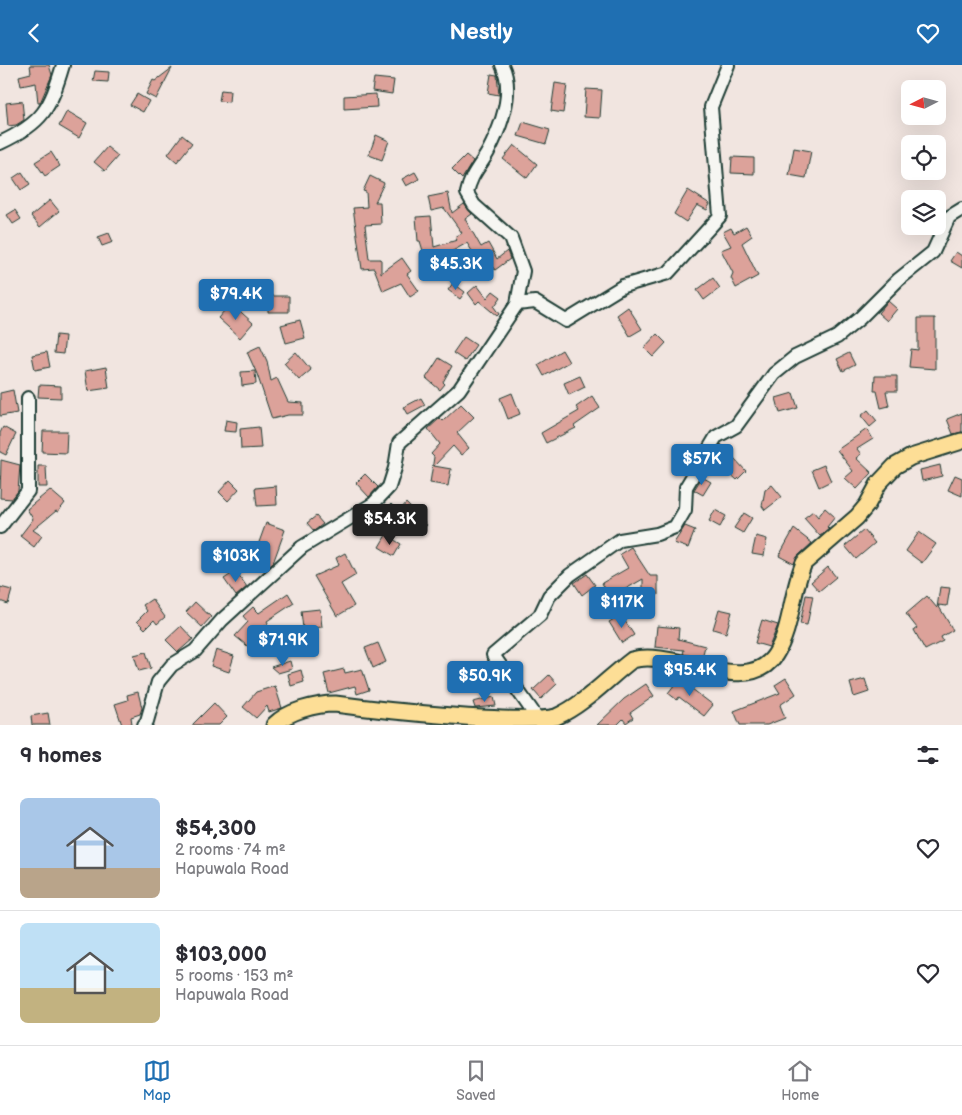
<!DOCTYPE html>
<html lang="en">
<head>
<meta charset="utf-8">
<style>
  body { margin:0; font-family:"Balsamiq Sans",sans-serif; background:#f2f2f3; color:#2b2b33; height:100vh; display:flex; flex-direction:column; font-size:19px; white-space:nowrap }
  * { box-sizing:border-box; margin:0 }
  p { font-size:16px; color:#7c7c81 }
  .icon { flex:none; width:28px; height:28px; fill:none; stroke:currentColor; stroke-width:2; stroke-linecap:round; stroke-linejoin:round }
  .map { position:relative; height:660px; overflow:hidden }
  .side { display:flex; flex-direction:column; background:#fff; flex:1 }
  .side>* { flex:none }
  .needle { width:32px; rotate:264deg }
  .buttons { position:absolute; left:901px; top:15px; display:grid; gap:10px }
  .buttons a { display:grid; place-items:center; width:45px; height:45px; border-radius:8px; background:#fff; box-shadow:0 5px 20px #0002; font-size:25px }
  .price { position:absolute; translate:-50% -42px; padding:0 11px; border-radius:5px; background:#1f6fb2; color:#fff; font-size:16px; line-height:32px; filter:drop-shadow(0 1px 2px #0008) }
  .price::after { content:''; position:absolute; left:50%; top:30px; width:15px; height:11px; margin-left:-8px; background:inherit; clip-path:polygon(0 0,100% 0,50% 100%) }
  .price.selected { background:#222; color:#fff }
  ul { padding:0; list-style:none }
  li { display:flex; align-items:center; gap:15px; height:125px; padding:0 20px }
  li+li { border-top:1px solid #e1e1e2 }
  li span { display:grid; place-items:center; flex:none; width:140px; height:100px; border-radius:8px; color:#555 }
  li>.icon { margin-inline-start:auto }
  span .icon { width:60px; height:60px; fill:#fffc; stroke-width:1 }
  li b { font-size:21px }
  h2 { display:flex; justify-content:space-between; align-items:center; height:60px; padding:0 20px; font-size:21px }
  header { display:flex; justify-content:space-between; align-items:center; height:65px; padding:0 20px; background:#1f6fb2; color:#fff; font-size:22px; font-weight:600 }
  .tab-bar { display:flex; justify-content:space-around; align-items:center; height:70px; border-top:1px solid #e1e1e2; background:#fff; font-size:14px; color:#7c7c81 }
  .tab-bar a { display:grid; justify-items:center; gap:2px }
  .tab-bar .selected { color:#1f6fb2 }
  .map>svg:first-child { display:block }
  .building { fill:#dca29a; stroke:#1f3d34 }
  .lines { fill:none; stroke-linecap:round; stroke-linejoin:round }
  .minor-casing { stroke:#1f3d34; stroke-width:16 }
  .major-casing { stroke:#1f3d34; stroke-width:19 }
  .minor { stroke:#f6f6f2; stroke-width:12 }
  .major { stroke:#fdde96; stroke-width:15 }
</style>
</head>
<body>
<header><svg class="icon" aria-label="back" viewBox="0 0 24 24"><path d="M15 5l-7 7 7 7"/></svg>Nestly<svg class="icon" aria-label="heart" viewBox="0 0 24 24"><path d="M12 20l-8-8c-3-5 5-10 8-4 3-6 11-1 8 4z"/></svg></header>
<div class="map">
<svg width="962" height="660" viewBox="0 0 962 660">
  <rect width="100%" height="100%" fill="#f1e5e0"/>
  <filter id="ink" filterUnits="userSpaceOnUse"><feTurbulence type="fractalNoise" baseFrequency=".02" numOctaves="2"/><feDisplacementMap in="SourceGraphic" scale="10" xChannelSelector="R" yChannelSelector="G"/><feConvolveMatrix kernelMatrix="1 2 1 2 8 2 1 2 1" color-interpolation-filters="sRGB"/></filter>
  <g filter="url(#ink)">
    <path class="building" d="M30,0H49L52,10L40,38H38L36,18L21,21L19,11L31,8Z
      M172,3L156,34L146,29L153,15L155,16Z
      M95,6L109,7L108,17L93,16Z
      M491,9L497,10L499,30L488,28Z
      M374,13L394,15L392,29L372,26Z
      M555,18L567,20L563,48L551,46Z
      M586,24L602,25L600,53L584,52Z
      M221,25L230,26L229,37L219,36Z
      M137,29L149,36L143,47L130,40Z
      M376,29L377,42L344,44V31Z
      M22,36L24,55L16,60L8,61L6,38Z
      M67,46L87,58L79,73L59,61Z
      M523,57L550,65L546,79L518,71Z
      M182,70L192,78L177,97L168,89Z
      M376,70L389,76L382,95L369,90Z
      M514,80L537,99L527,113L503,94Z
      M107,82L118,91L105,106L94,97Z
      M794,83L811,86L806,113L789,110Z
      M51,87L60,101L45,111L35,97Z
      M466,90L473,96L462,114L452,104Z
      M732,92L754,93V109L731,108Z
      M22,107L30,119L21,125L13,113Z
      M415,107L419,114L406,121L402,114Z
      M370,111L384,118L375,137H380L381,159L365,160L369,194H381V208L402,193L411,206L407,209L419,226L410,232L401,218L383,226L374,203L362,204L353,143L367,142L366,127L363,126Z
      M688,125L710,139L707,145L697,140L686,157L674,149Z
      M448,128L452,148L464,139L472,149L465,154L481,182L488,178L497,194L507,186L510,194L495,205L489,197L482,202L467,178L449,188L451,195L428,202L420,176H418L416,152L431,151L434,182L457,175L455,172L462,168L444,143L431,146L428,132Z
      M50,135L59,146L40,162L31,151Z
      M15,145L21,154L13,159L7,150Z
      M746,161L752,171L742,178L758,211L736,223L731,213L733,208L721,185L731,181L723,167L731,163L734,168Z
      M109,168L113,177L102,181L98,172Z
      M956,187L962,191V203L950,196Z
      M713,213L720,223L704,235L697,225Z
      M453,218L465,227L460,234L448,225Z
      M477,220L487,233L493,226L501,232L494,242L499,249L497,251L479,236L476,239L468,228Z
      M268,231H289V247H268Z
      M888,236L897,244L887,256L878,248Z
      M231,238L253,258L240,273L218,253Z
      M628,242L642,264L630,271L617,250Z
      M918,253H935V304L909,302L911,284L918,285Z
      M300,255L305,273L286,278L281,260Z
      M657,269L666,278L653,292L644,283Z
      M56,270L65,271L63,289L54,288Z
      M464,272L476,280L465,296L453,288Z
      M260,281L267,296L271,316L277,313L288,337L303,338V350H288L272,354L257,309L247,287Z
      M562,285L569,297L544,311L538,300Z
      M47,287L50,302L35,305L32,290Z
      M296,287L311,305L299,315L284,298Z
      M849,288L855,300L843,306L837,294Z
      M439,293L452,301L443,317L445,319L440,325L426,313Z
      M106,302L109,323L88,326L85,306Z
      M255,306L256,319L242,321L241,307Z
      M580,311L585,322L569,330L564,318Z
      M875,311H897V326H886L889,341L881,343L877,326H874Z
      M39,320L61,321V333L38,332Z
      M13,325L17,348L0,351V328Z
      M512,328L520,349L508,354L500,333Z
      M793,328L798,343L780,348L776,333Z
      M592,331L600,343L574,361L576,363L546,378L541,368L579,346L576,342Z
      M421,333L425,340L408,349L404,342Z
      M461,339L474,352L457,368L469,383L461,390L453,381L434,401L451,404L448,421L430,418L434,392L431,389L440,379L428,364L440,353L443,356Z
      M868,345L877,356L870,362L861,351Z
      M962,348V367L953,369L947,354Z
      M226,355L237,357L236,367L224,366Z
      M3,362L16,369L6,390L0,387V368Z
      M259,362L261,383L241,384L240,364Z
      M867,364L873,374L857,384L861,389L856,393L872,408L857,424L845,413L853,406L837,385Z
      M43,366H67L66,388L42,387Z
      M721,379L746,406L737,415L726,405L729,402L716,388Z
      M1,395L20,400L18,426L12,434L0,433Z
      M824,400L831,416L819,422L812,405Z
      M940,400L942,411L922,416L920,405Z
      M38,401H46L47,422H38Z
      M365,409L378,422L369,432L356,418Z
      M955,410L962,413V431L948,425Z
      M702,412L711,417L703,430L694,425Z
      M230,415L239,424L228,436L219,427Z
      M772,420L782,432L765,445L762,441L765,425Z
      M276,421L277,440L257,441L255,423Z
      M50,425L65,438L58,447L56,446L33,465L42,471L34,482L20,471L33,454L27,444Z
      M406,438L427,460L419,468L403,452L397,457L385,445L391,439L399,447Z
      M825,443L835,452L827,462L829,464L820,471L804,453L813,446L818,452Z
      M715,445L726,451L720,462L709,456Z
      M744,448L752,453L743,468L734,463Z
      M316,451L323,459L314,466L307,458Z
      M266,458L285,465L273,498L270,501L253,494Z
      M685,461L695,465L688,483L674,478Z
      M794,464L812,478L798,491L794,499L779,491Z
      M864,465L875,478L856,494L845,481Z
      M919,467L936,479L922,498L906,486Z
      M386,470L401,479L394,491L379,482Z
      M756,471L767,474L764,491L752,489Z
      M631,482L650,511H658V530H643V514L610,533L602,518L628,503L620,489Z
      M345,488L356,510L341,519L354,541L337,551L314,511L339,500L336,493Z
      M828,502L836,512L819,526L811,517Z
      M236,506L247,522L236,531L224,514Z
      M587,509L595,520L582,530L574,518Z
      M0,522L12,525L8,539L0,536Z
      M940,522L950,523L947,541L938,540L953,565L941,572L943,576L925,585L914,565L917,563L906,549L927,531L937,543Z
      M288,528L294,538L267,556L268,558L255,571L259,575L251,584L235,571L248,557L243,551L253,542L259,548Z
      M806,530L813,531L807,560L800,559Z
      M152,534L165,552L157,559L154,555L145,564L137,556L147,546L143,540Z
      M195,537L211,552L202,562L186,547Z
      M320,544L322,562L303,564L301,546Z
      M719,544L732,547L726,568L713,564Z
      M621,550L634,570L622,578L609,557Z
      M762,555L778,560L769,582L755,578Z
      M181,561L193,574L178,587L166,575Z
      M657,561L679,563L678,574L705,581L702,593L683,589L684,585L655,582Z
      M378,578L386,597L373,603L365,583Z
      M216,585L234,591L229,607L211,601Z
      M146,587L151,603L139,606L134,590Z
      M290,596L292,604L278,608L271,602Z
      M344,604L345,608L362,604L369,625L357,629L355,621L329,628L324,609Z
      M301,605L304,617L291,621L288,609Z
      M549,610L557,619L541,634L533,625Z
      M786,613L796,629L780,640L785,653L767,660H740L734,646L780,628L775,620Z
      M679,614L713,640L704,651L679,632L677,635L668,628Z
      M865,614L869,627L854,632L850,618Z
      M646,619L654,631L630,648L633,653L626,658L623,654L617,660H597L624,634Z
      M275,621L282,643L269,647L267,641L256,653L243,642L256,627Z
      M138,627L142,643L140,649L131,652L132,659L122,660L115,639L128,635L127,630Z
      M494,632L496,641L475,643L473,637Z
      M214,638L227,652L219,660H192Z
      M48,648L50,660H32L31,651Z"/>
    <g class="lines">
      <defs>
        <path id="minor" d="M0,78C43,58 50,44 63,0
          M517,239L535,237L566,256L623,221L668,208L720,151L711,42L728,0
          M0,462L28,426V333
          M540,657L493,590L540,550L549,531L570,510L620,475L657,469L675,462L685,445L686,422L716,372L736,361L774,309L795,292L837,272L860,253L898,215L933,187L949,152L962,144
          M144,660L147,656L158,617L172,600L195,586L222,555L302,482L373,439L389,422L395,403L399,378L459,325L517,239L523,206L511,173L474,140L467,128C471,109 479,103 488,87C501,62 515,27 502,0"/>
        <path id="major" d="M274,660C288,646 316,639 335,639C379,645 520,660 556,652C585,639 608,613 632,595C674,583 747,633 775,590C792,564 791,527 804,498L857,452L867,440L879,418L895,401L911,392L962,376"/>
      </defs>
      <use href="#minor" class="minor-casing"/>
      <use href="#major" class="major-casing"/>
      <use href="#minor" class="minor"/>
      <use href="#major" class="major"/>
    </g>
  </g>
</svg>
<div class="buttons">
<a><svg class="needle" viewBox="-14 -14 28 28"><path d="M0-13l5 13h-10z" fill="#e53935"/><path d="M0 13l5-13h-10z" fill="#7c7c81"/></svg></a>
<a><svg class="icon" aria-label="locate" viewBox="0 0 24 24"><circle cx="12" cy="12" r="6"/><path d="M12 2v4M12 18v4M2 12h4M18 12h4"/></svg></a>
<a><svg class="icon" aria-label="layers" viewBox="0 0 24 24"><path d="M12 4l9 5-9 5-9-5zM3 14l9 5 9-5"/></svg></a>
</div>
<b class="price" style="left:456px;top:226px">$45.3K</b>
<b class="price" style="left:236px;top:256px">$79.4K</b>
<b class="price" style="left:702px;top:421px">$57K</b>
<b class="price selected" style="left:390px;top:481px">$54.3K</b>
<b class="price" style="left:236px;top:518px">$103K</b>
<b class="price" style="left:622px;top:564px">$117K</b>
<b class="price" style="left:283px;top:602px">$71.9K</b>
<b class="price" style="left:690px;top:632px">$95.4K</b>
<b class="price" style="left:485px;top:638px">$50.9K</b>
</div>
<section class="side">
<h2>9 homes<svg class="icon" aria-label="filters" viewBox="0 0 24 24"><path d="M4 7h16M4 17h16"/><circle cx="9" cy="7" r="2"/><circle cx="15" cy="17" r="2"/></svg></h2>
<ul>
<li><span style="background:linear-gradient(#a9c7e8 70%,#b9a48a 0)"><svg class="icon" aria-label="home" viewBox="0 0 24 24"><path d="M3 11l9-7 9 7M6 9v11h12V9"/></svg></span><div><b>$54,300</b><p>2 rooms · 74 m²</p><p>Hapuwala Road</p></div><svg class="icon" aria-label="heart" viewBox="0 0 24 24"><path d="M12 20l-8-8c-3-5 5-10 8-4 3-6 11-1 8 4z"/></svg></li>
<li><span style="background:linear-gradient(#bfe0f5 65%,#c2b280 0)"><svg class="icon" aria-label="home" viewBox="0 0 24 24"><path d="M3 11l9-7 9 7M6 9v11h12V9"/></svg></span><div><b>$103,000</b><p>5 rooms · 153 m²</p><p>Hapuwala Road</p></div><svg class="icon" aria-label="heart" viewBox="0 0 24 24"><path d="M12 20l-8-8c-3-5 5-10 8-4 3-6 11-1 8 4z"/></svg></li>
</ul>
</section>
<nav class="tab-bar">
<a class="selected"><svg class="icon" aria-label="map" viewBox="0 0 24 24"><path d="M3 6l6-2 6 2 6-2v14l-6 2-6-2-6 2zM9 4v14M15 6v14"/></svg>Map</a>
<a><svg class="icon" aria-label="saved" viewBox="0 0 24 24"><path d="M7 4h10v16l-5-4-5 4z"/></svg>Saved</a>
<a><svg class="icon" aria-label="home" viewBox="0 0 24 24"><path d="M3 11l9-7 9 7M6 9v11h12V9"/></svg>Home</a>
</nav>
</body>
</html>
